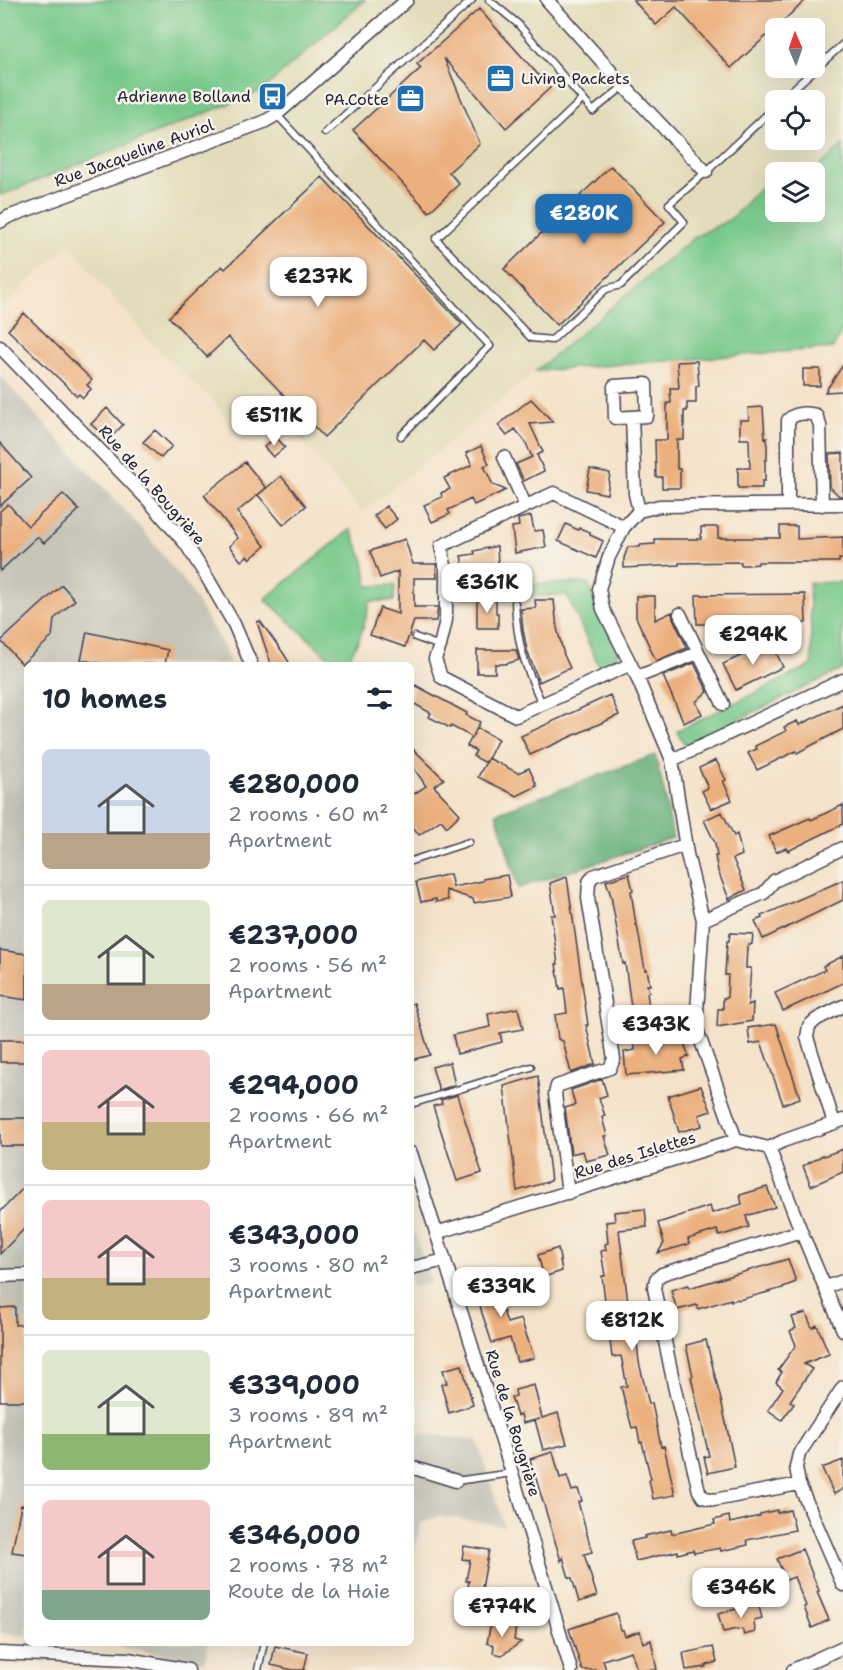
<!DOCTYPE html>
<html lang="en">
<head>
<meta charset="utf-8">
<style>
  body { margin:0; font-family:"Shantell Sans",sans-serif; background:#f6f6f7; color:#1f2937; height:100vh; display:flex; flex-direction:column; font-size:22px; white-space:nowrap }
  * { box-sizing:border-box; margin:0 }
  p { font-size:20px; color:#747a83 }
  .icon { flex:none; width:33px; height:33px; fill:none; stroke:currentColor; stroke-width:2; stroke-linecap:round; stroke-linejoin:round }
  .map { position:relative; flex:1; overflow:hidden }
  .sheet { position:absolute; left:24px; top:662px; width:390px; height:984px; display:flex; flex-direction:column; background:#fff; border-radius:9px; box-shadow:0 6px 24px #0002 }
  .sheet>* { flex:none }
  .needle { width:39px; rotate:358deg }
  .tools { position:absolute; left:765px; top:18px; display:grid; gap:12px }
  .tools a { display:grid; place-items:center; width:60px; height:60px; border-radius:9px; background:#fff; box-shadow:0 6px 24px #0002; font-size:30px }
  .price { position:absolute; translate:-50% -51px; padding:0 14px; border-radius:12px; background:#fff; color:#222; font-size:20px; line-height:39px; filter:drop-shadow(0 2px 3px #0008) }
  .price::after { content:''; position:absolute; left:50%; top:36px; width:18px; height:14px; margin-left:-9px; background:inherit; clip-path:polygon(0 0,100% 0,50% 100%) }
  .price.on { background:#1f6fb2; color:#fff }
  ul { padding:0; list-style:none }
  li { display:flex; align-items:center; gap:18px; height:150px; padding:0 18px }
  li+li { border-top:2px solid #e0e1e3 }
  li span { display:grid; place-items:center; flex:none; width:168px; height:120px; border-radius:9px; color:#555 }
  li>.icon { margin-inline-start:auto }
  span .icon { width:72px; height:72px; fill:#fffc; stroke-width:1 }
  li b { font-size:26px }
  h2 { display:flex; justify-content:space-between; align-items:center; height:72px; padding:0 18px; font-size:26px }
  .map>svg:first-child { display:block }
  .built { fill:#e3dcba; fill-rule:evenodd }
  .industrial { fill:#c6c5b8 }
  .green { fill:#77c98b; stroke:#4c7663; stroke-width:1.5 }
  .forest { fill:#61ad77; stroke:#426859; stroke-width:1.5 }
  .building { fill:#ecb07e }
  .lines { fill:none; stroke-linecap:round; stroke-linejoin:round }
  .lane-casing { stroke:#423f50; stroke-width:9 }
  .street-casing { stroke:#423f50; stroke-width:15 }
  .lane { stroke:#fff; stroke-width:6 }
  .street { stroke:#fff; stroke-width:12 }
  .labels { text-anchor:middle; dominant-baseline:central; stroke-width:5; stroke-linejoin:round; paint-order:stroke }
  .poi-label { font-size:16px; fill:#22223b; stroke:#f7f3e8; text-anchor:end }
  .street-label { font-size:16px; fill:#22223b; stroke:#f7f3e8 }
</style>
</head>
<body>
<div class="map">
<svg width="843" height="1670" viewBox="0 0 843 1670">
  <rect width="100%" height="100%" fill="#f7f3e8"/>
  <filter id="ink" filterUnits="userSpaceOnUse"><feTurbulence type="fractalNoise" baseFrequency=".0167" numOctaves="2"/><feDisplacementMap in="SourceGraphic" scale="12" xChannelSelector="R" yChannelSelector="G"/><feConvolveMatrix kernelMatrix="1 2 1 2 8 2 1 2 1" color-interpolation-filters="sRGB"/></filter>
  <filter id="wash" filterUnits="userSpaceOnUse"><feTurbulence type="fractalNoise" baseFrequency=".008" numOctaves="4" result="noise"/><feDisplacementMap in="SourceGraphic" scale="24" xChannelSelector="R" yChannelSelector="G"/><feGaussianBlur stdDeviation="1.35" result="paint"/><feColorMatrix in="noise" values="0 0 0 0 0 0 0 0 0 0 0 0 0 0 0 0 0 1.4 0 .05"/><feComposite in="paint" operator="in"/></filter>
  <g filter="url(#wash)">
    <rect width="100%" height="100%" fill="#f4e3ca"/>
    <path class="built" d="M365,0H843V145L813,172H776L775,199L762,187L731,219L695,237L536,371L362,513L269,402L235,433L214,401L154,346L69,245L0,310V195L9,192L261,91ZM776,28H814V68H776ZM776,100H814V140H776Z"/>
    <path class="industrial" d="M0,376L141,528L189,588L224,648L230,664H27V1636L0,1633Z
      M411,1223L431,1283L411,1287Z
      M411,1433L477,1440L504,1526L440,1516L421,1523L411,1569Z
      M98,1643L208,1642V1643L205,1662Z"/>
    <path class="green" d="M0,0H365L261,91L9,192L0,195Z
      M843,145V329L833,348L536,371L695,237L731,219L762,186L775,199L776,212H814V172H813Z
      M351,529L364,561L368,586L395,585L394,601H370C364,627 360,642 345,664H336L265,599Z
      M843,582V669L685,745L677,731L812,665L809,583Z
      M588,583L620,661L601,671L567,595L466,598V585Z"/>
    <path class="forest" d="M655,755L663,786L673,838L518,888L496,813Z"/>
    <g id="blocks">
      <path class="building" d="M633,0H806L731,68L676,7L656,25Z
        M479,9L550,88L506,128L444,58L480,144L449,172L459,184L429,212L353,130L421,68L417,64Z
        M611,166L665,222L557,325L504,269Z
        M322,177L462,324L434,350L424,340L324,437L228,337L207,357L169,317L222,266L225,269Z
        M24,313L92,380L87,385L91,389L83,398L79,394L77,396L8,330Z
        M697,361L699,386H696V403H687V411H684V440H677V469H680V488H662V477H656L655,440H667V403H671L670,388H679L677,362Z
        M843,365V391L825,392Z
        M803,369H820V386H803Z
        M531,399L553,422L530,424L543,452L537,455L544,471L524,481L516,464L532,457L525,441L515,429L507,436L498,425Z
        M763,407L765,439L767,438V460H765V481H762V488H738V468H750L749,439H740V420H749L748,408Z
        M107,408L123,425L108,440L91,424Z
        M155,430L172,446L161,458L143,442Z
        M276,437L285,447L273,457L264,447Z
        M0,443L31,478L0,506Z
        M481,446L489,464L484,466L493,485L506,490L474,505L471,499L448,510L450,514L432,522L424,505L442,497L441,493L450,489L444,478L472,465L466,453Z
        M843,453V496H839L830,487L829,454Z
        M245,462L266,488L237,512L265,546L250,559L247,556L241,561L229,546L238,538L204,495Z
        M590,469L610,473L607,494L586,490Z
        M281,476L306,506L283,525L258,495Z
        M63,494L79,510L44,543L37,537L0,571V511L8,504L28,526Z
        M386,506L397,519L385,529L374,516Z
        M531,516L534,531L543,530L546,547L515,553L512,527L519,526L518,519Z
        M566,524L578,530L579,528L590,532V535L603,541L596,558L558,541Z
        M780,526H797V539L843,537V559H839V562H758V564L749,565H741V562L679,563V565L624,568V558L628,547H640V545L655,544V539H701V527H718V538H780Z
        M405,539L413,564H436L437,578H414V607H438L436,621H414L405,647L370,635L380,608L398,614V571L380,578L370,551Z
        M497,546L498,564L484,567L485,570L465,574L461,556L475,554L474,551Z
        M62,585L75,600L54,619L52,637L22,664L1,641Z
        M805,594L806,623L697,624L696,595Z
        M636,596H655V620L672,612L673,618L687,648L656,661L636,617Z
        M477,600H496V613H498V628H477Z
        M535,600H554L557,628L564,655L570,668L539,682L527,650L523,630L521,609L536,608Z
        M260,621L284,654L290,664H271L257,622Z
        M87,632L168,650L165,664H105L81,660Z
        M771,642L783,667L736,690L723,664Z
        M477,650H516L519,660L505,664H495V673H477Z
        M694,663L708,692L703,695L696,702L702,714L684,723L663,676Z
        M415,685L467,713L466,715L480,722L473,736L477,728L498,739L486,763L473,756L476,751L467,746L472,737L451,726L450,728L429,717L431,713L411,702V692Z
        M610,695L619,715L530,755L521,736Z
        M843,704V729L797,753L796,751L757,770L748,753L757,749L755,746L786,731L784,727L797,721L799,725Z
        M411,747L444,779L434,786L460,814L447,827L441,820L419,835L411,824V796L426,786L411,764Z
        M488,758L518,773L529,768L537,786L517,796L478,777Z
        M716,760L726,780L723,781L732,800L711,809L702,791L708,788L699,768Z
        M843,805V824L788,851L786,848L776,852L769,836L810,818L811,820Z
        M722,812L734,836L737,834L742,855L733,859L746,890L729,899L718,871L715,856H717L715,843L704,820Z
        M450,874L453,887L483,881V879L507,875L511,897L474,903L473,899L446,890L448,900L436,902V899L421,902L416,882Z
        M629,874L633,890L631,891L636,925H637L645,970L647,969L650,985H647L649,992L647,993L651,1021L633,1022L625,963L623,964L611,896L606,881Z
        M567,877L588,1025H586L595,1064L571,1073L563,1041L558,1039L555,1015L567,1013L564,988L560,989L556,964H558L551,915H555L550,883Z
        M843,880V900L763,939L755,921L762,918L761,916Z
        M730,933L753,934L752,944L747,946L746,968H751L748,1005L753,1003L752,1021L717,1027L718,1009H723V998H727L728,975H725L727,941H729Z
        M0,950L27,954V1000L0,996Z
        M843,956V983L783,1011L775,993L825,970L823,966Z
        M414,1003L430,1055L411,1060V1004Z
        M518,1008L523,1029L500,1033L502,1042L457,1054L453,1035L490,1027L488,1014Z
        M776,1024L800,1098L783,1104L761,1042L750,1044L748,1028Z
        M681,1036L689,1056L682,1059L684,1070L626,1075L624,1052L635,1050L634,1039Z
        M0,1040H27V1062H0Z
        M450,1062L455,1085L439,1090L432,1067Z
        M538,1076L551,1181L517,1191L504,1086Z
        M602,1079L607,1095L599,1098L605,1116L602,1117L607,1136H604L610,1155L586,1161L583,1151L571,1154L565,1108L575,1105L571,1090Z
        M701,1086L711,1111L699,1115L702,1126L679,1132L668,1096Z
        M457,1095L482,1173L457,1181L433,1106L442,1104L441,1100Z
        M0,1118H27V1146H0Z
        M843,1149V1172L811,1186L803,1166L823,1155L824,1156Z
        M27,1184V1226L0,1254V1212Z
        M767,1187L775,1207L746,1216L749,1227L719,1236L717,1230L688,1239L689,1244L658,1253L664,1243L658,1223L710,1206L712,1213L742,1204L740,1195Z
        M645,1209L647,1227L619,1230L633,1343H637L639,1362L649,1404L652,1403L661,1447L664,1446L675,1495L653,1499L649,1480L651,1479L642,1442L640,1443L637,1427L632,1428L621,1387L627,1386L621,1356L612,1357L602,1276H605L601,1251L606,1250L605,1244L608,1243L606,1222L615,1221L614,1212Z
        M558,1248L562,1271L544,1277L538,1255Z
        M788,1259L796,1282L783,1287V1288L739,1300L738,1299L731,1301V1299L698,1309L697,1305L677,1310L671,1290L688,1285L689,1288Z
        M489,1274L490,1278L498,1283L503,1300L500,1301L507,1323L521,1319L534,1358L517,1362L510,1338L492,1343L482,1313L473,1277Z
        M15,1307V1325L27,1324V1401H0V1308Z
        M806,1313L812,1328L817,1325L829,1354L804,1364L812,1369L790,1401L794,1404L782,1420L768,1410L783,1388L776,1382L782,1372L778,1370L796,1345L790,1331L796,1328L792,1317Z
        M706,1340L722,1404L735,1467L708,1473L704,1457L709,1456L691,1377L693,1376L686,1345Z
        M462,1365L473,1405L449,1413L441,1384L447,1383L443,1370Z
        M534,1385L542,1418L558,1413L567,1444L543,1450L535,1420L540,1419L523,1423L521,1414L517,1416L511,1397L516,1396L515,1390Z
        M553,1452L560,1478L567,1476L572,1491L578,1489L582,1501L578,1502L592,1552L584,1554L597,1596L579,1602L572,1578H569L563,1557L561,1561L530,1459Z
        M843,1460V1489L834,1494L822,1468Z
        M21,1505L27,1506V1554L12,1552Z
        M777,1510V1513L790,1510L795,1530L747,1540L748,1545L721,1551L720,1548L694,1553L693,1550L678,1554V1551L636,1561L631,1541L645,1538L644,1536L671,1530L672,1534L715,1524L714,1520L729,1516L730,1523L760,1516V1514Z
        M464,1546L489,1550L479,1605L487,1607L483,1624L468,1620L470,1612L464,1610L469,1581H466L470,1560L462,1559Z
        M802,1549L819,1591L817,1592L829,1620L812,1628L804,1607L806,1606L794,1577L786,1580L777,1559Z
        M758,1603L762,1618L754,1620L755,1632L744,1635L742,1629L737,1630V1629L723,1632L718,1614Z
        M616,1613L621,1630H623L625,1636L640,1631L643,1643L651,1640L657,1670H637L631,1651L603,1660L606,1670H582L569,1629Z
        M491,1622L516,1626L514,1640L521,1642L502,1655L493,1653L494,1645L487,1643Z
        M275,1646L308,1653L304,1670H293L271,1665Z
        M713,1647L717,1662L706,1665V1667L686,1670L683,1653Z"/>
    </g>
  </g>
  <g filter="url(#ink)">
    <use href="#blocks" fill-opacity="0" stroke="#423f50" stroke-width="1.5"/>
    <g class="lines">
      <defs>
        <path id="lane" d="M489,0L518,24L593,111L624,86
          M583,99L436,239L531,338L552,340L606,289L621,285L684,222L669,204L706,172L776,106
          M781,100L843,44
          M277,115L490,346L401,436
          M325,133L472,0
          M515,603C517,645 525,666 542,704
          M415,637L440,646
          M411,861L469,842
          M411,1104L531,1067
          M456,1481L512,1473
          M258,1670L264,1642"/>
        <path id="street" d="M547,0L624,86L706,172
          M0,222L8,217L264,122L276,115L407,0
          M0,347L149,501L186,544L208,579L234,624L251,664
          M646,384L647,416L615,418L614,386Z
          M632,417L635,494L639,511
          M504,457L525,505
          M788,505V420C796,412 805,413 816,415L820,425L822,505
          M624,527L554,493L441,546L446,570V620L440,646L435,659L441,677L516,716L631,664
          M680,614L723,704
          M637,677L698,653
          M672,760L843,680
          M703,920L764,893L774,881L843,848
          M610,1032L696,1027
          M834,1123L807,1037L809,1026L817,1019L843,1006
          M736,1140L696,1027L703,920L687,854L672,760L637,677L603,609L599,589L609,557L624,527L639,511L659,506L843,504
          M769,1148L801,1231L843,1330
          M411,1153L512,1473L571,1670
          M568,1193L555,1094L557,1086L610,1068L614,1059L588,898L589,882L593,876L685,845
          M436,1233L736,1140L769,1148L783,1141L843,1120
          M411,1268L445,1260
          M0,1276L27,1275
          M825,1287L843,1281
          M843,1387L799,1454L796,1467L799,1484L843,1585
          M411,1467L456,1481
          M799,1484L714,1500L703,1497L699,1491L675,1390L654,1288L656,1279L662,1274L801,1231
          M0,1653L128,1659L188,1670
          M793,1670L843,1647"/>
      </defs>
      <use href="#lane" class="lane-casing"/>
      <use href="#street" class="street-casing"/>
      <use href="#lane" class="lane"/>
      <use href="#street" class="street"/>
    </g>
  </g>
  <defs>
    <symbol id="office-square" viewBox="-11 -11 22 22"><rect x="-9" y="-9" width="18" height="18" rx="4" fill="#1f6fb2" stroke="#f7f3e8"/><path d="M-6-3h4V-5.5h4V-3h4V5H-6ZM-1-4.5V-3h2v-1.5ZM-6 0V1H6V0Z" fill="#fff"/></symbol>
    <symbol id="bus-square" viewBox="-11 -11 22 22"><rect x="-9" y="-9" width="18" height="18" rx="4" fill="#1f6fb2" stroke="#f7f3e8"/><path d="M-5-6H5V4H4V6H2V4H-2V6H-4V4H-5ZM-3.5-4V0h7V-4ZM-3.5 1.2v1.5H-2V1.2ZM2 1.2v1.5H3.5V1.2Z" fill="#fff"/></symbol>
  </defs>
  <g fill-rule="evenodd">
    <use href="#office-square" x="484" y="62" width="33" height="33"/>
    <use href="#bus-square" x="256" y="80" width="33" height="33"/>
    <use href="#office-square" x="394" y="82" width="33" height="33"/>
  </g>
  <g class="labels">
    <g class="poi-label">
      <text x="521" y="78" text-anchor="start">Living Packets</text>
      <text x="251" y="96">Adrienne Bolland</text>
      <text x="389" y="99">PA.Cotte</text>
    </g>
    <g class="street-label">
      <text transform="translate(134 153) rotate(-20)">Rue Jacqueline Auriol</text>
      <text transform="translate(152 485) rotate(49)">Rue de la Bougrière</text>
      <text transform="translate(635 1155) rotate(-17)">Rue des Islettes</text>
      <text transform="translate(513 1423) rotate(73)">Rue de la Bougrière</text>
    </g>
  </g>
</svg>
<div class="tools">
<a><svg class="needle" viewBox="-14 -14 28 28"><path d="M0-13l5 13h-10z" fill="#e53935"/><path d="M0 13l5-13h-10z" fill="#747a83"/></svg></a>
<a><svg class="icon" aria-label="locate" viewBox="0 0 24 24"><circle cx="12" cy="12" r="6"/><path d="M12 2v4M12 18v4M2 12h4M18 12h4"/></svg></a>
<a><svg class="icon" aria-label="layers" viewBox="0 0 24 24"><path d="M12 4l9 5-9 5-9-5zM3 14l9 5 9-5"/></svg></a>
</div>
<b class="price on" style="left:584px;top:245px">€280K</b>
<b class="price" style="left:318px;top:308px">€237K</b>
<b class="price" style="left:274px;top:447px">€511K</b>
<b class="price" style="left:487px;top:614px">€361K</b>
<b class="price" style="left:753px;top:666px">€294K</b>
<b class="price" style="left:656px;top:1056px">€343K</b>
<b class="price" style="left:501px;top:1318px">€339K</b>
<b class="price" style="left:632px;top:1352px">€812K</b>
<b class="price" style="left:741px;top:1619px">€346K</b>
<b class="price" style="left:502px;top:1638px">€774K</b>
<section class="sheet">
<h2>10 homes<svg class="icon" aria-label="filters" viewBox="0 0 24 24"><path d="M4 7h16M4 17h16"/><circle cx="9" cy="7" r="2"/><circle cx="15" cy="17" r="2"/></svg></h2>
<ul>
<li><span style="background:linear-gradient(#c9d6e8 70%,#b9a48a 0)"><svg class="icon" aria-label="home" viewBox="0 0 24 24"><path d="M3 11l9-7 9 7M6 9v11h12V9"/></svg></span><div><b>€280,000</b><p>2 rooms · 60 m²</p><p>Apartment</p></div></li>
<li><span style="background:linear-gradient(#dfe7d0 70%,#b9a48a 0)"><svg class="icon" aria-label="home" viewBox="0 0 24 24"><path d="M3 11l9-7 9 7M6 9v11h12V9"/></svg></span><div><b>€237,000</b><p>2 rooms · 56 m²</p><p>Apartment</p></div></li>
<li><span style="background:linear-gradient(#f6c9c9 60%,#c2b280 0)"><svg class="icon" aria-label="home" viewBox="0 0 24 24"><path d="M3 11l9-7 9 7M6 9v11h12V9"/></svg></span><div><b>€294,000</b><p>2 rooms · 66 m²</p><p>Apartment</p></div></li>
<li><span style="background:linear-gradient(#f6c9c9 65%,#c2b280 0)"><svg class="icon" aria-label="home" viewBox="0 0 24 24"><path d="M3 11l9-7 9 7M6 9v11h12V9"/></svg></span><div><b>€343,000</b><p>3 rooms · 80 m²</p><p>Apartment</p></div></li>
<li><span style="background:linear-gradient(#dfe7d0 70%,#8fb573 0)"><svg class="icon" aria-label="home" viewBox="0 0 24 24"><path d="M3 11l9-7 9 7M6 9v11h12V9"/></svg></span><div><b>€339,000</b><p>3 rooms · 89 m²</p><p>Apartment</p></div></li>
<li><span style="background:linear-gradient(#f6c9c9 75%,#7fa58c 0)"><svg class="icon" aria-label="home" viewBox="0 0 24 24"><path d="M3 11l9-7 9 7M6 9v11h12V9"/></svg></span><div><b>€346,000</b><p>2 rooms · 78 m²</p><p>Route de la Haie</p></div></li>
</ul>
</section>
</div>
</body>
</html>
